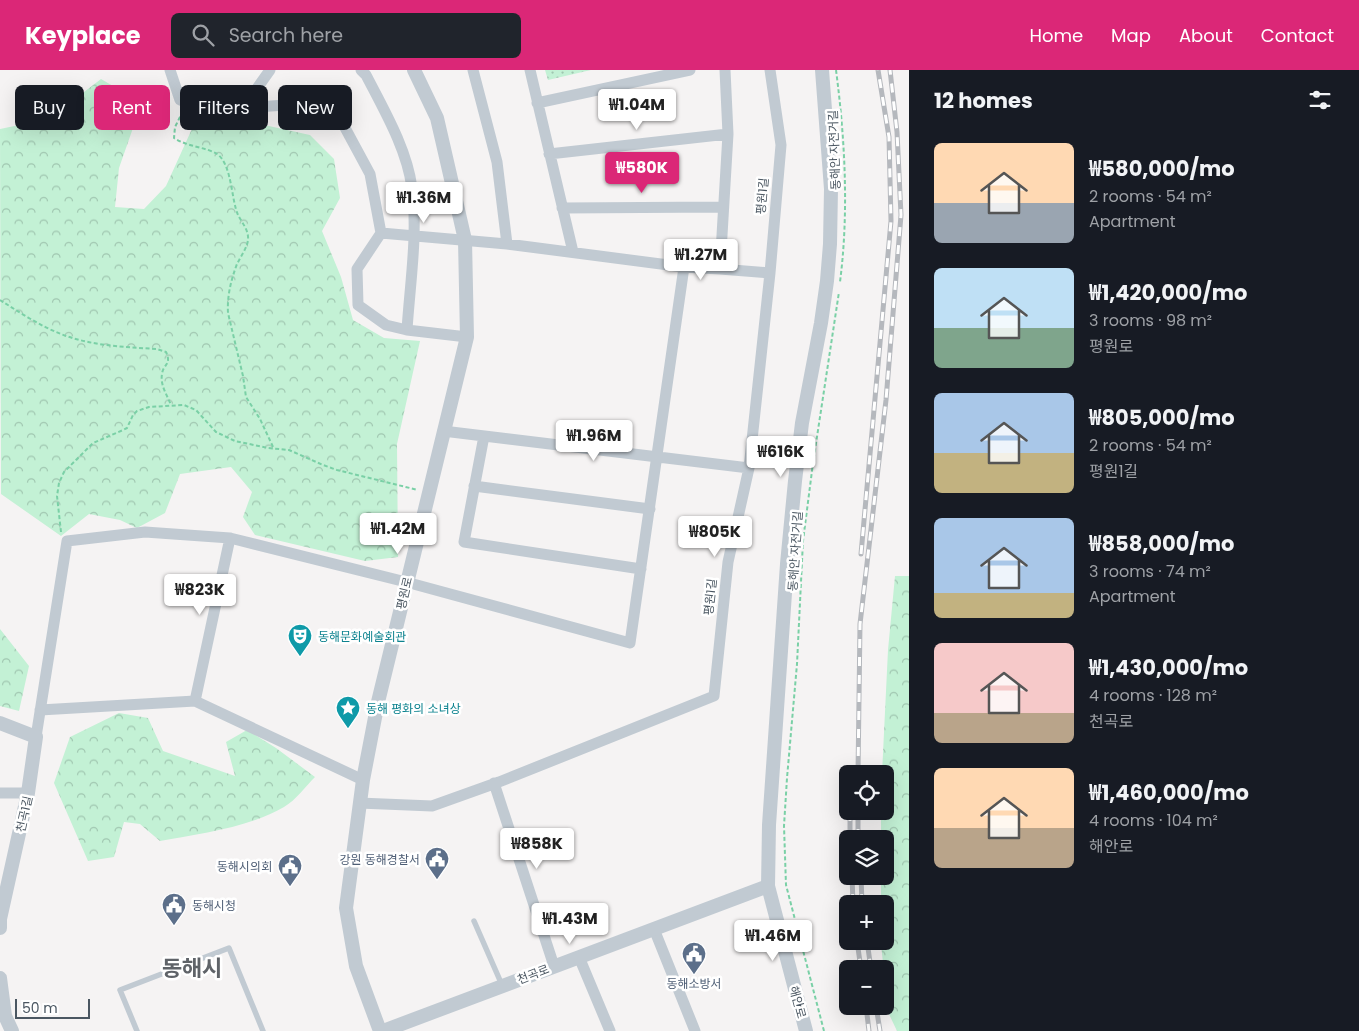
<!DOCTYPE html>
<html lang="en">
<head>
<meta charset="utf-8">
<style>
  body { margin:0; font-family:Poppins,"Noto Sans KR",sans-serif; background:#20242c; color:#f1f3f6; height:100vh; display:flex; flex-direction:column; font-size:19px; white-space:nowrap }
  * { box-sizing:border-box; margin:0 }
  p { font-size:16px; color:#9ea1a6 }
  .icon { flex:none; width:28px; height:28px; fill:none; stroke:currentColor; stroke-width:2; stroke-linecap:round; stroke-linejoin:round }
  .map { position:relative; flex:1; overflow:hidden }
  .panel { display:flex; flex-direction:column; background:#171b24; width:450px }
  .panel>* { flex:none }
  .banner { position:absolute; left:15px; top:15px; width:475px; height:45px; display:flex; gap:10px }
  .controls { position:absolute; left:839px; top:695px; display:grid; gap:10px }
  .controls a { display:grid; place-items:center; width:55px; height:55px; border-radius:8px; background:#171b24; box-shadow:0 5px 20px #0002; font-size:25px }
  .scale { position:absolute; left:15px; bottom:12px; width:75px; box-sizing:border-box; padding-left:5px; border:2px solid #4a5661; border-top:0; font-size:14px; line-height:18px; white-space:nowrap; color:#4a5661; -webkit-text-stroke:4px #fff; paint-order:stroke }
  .price { position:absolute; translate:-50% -42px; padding:0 11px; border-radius:5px; background:#fff; color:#222; font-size:16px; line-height:32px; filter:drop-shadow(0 1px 2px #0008) }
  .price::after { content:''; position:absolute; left:50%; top:30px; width:15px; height:11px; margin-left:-8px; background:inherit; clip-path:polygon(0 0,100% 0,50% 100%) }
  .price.selected { background:#db2777; color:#fff }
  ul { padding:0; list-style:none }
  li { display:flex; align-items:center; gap:15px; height:125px; padding:0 25px }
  li span { display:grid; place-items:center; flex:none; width:140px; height:100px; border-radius:8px; color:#555 }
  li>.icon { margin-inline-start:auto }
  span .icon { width:60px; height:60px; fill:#fffc; stroke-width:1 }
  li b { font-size:21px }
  h2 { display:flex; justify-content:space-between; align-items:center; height:60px; padding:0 25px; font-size:21px }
  .tag { padding:0 18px; border-radius:8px; background:#171b24; box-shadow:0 5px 20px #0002; font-size:18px; line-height:45px }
  .tag.selected { background:#db2777; color:#fff }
  header { display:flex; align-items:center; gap:30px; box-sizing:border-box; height:70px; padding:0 25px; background:#db2777; color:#fff }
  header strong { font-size:24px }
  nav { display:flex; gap:28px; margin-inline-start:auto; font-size:18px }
  .search { width:350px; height:45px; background:#20242c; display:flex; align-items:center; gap:12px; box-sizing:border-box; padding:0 18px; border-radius:8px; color:#9ea1a6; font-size:19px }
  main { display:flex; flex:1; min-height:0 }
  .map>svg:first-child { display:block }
  .forest { fill:url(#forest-crowns) }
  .park { fill:url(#park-dots) }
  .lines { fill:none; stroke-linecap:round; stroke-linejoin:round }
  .path { stroke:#7ad0a6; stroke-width:2; stroke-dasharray:4 2.5; stroke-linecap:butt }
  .service { stroke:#c1cad2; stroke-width:5.5 }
  .minor { stroke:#c1cad2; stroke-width:11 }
  .tertiary { stroke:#c1cad2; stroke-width:14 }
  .rail-casing { stroke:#b5b8bd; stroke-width:5 }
  .rail { stroke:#fff; stroke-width:3; stroke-dasharray:9; stroke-linecap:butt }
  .labels { text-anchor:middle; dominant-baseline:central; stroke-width:5; stroke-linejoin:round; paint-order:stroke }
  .street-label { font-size:12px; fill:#4a5661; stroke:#fff }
  .culture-label { font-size:12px; fill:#0d838f; stroke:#fff; text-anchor:start }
  .service-label { font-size:12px; fill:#4e5e75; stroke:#fff; text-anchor:end }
  .town-label { font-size:22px; font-weight:bold; fill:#5f6368; stroke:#fff }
</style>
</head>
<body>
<header>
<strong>Keyplace</strong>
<div class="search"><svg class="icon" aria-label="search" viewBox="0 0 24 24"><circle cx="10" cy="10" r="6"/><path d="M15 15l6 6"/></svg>Search here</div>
<nav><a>Home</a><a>Map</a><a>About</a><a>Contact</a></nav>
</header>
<main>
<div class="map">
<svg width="909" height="961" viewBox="0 0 909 961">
  <defs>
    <pattern id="forest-crowns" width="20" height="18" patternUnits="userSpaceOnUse" patternTransform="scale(1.25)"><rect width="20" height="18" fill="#c3f1d5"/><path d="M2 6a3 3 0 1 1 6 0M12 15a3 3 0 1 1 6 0" fill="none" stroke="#a0c6b0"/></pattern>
    <pattern id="park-dots" width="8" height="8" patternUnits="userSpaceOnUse" patternTransform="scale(1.25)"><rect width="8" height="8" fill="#c3f1d5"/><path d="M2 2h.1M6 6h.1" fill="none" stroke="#a0c6b0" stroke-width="1.8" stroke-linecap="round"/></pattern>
  </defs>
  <rect width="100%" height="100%" fill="#f5f3f3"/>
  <path class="forest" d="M101,9L137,30L133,58L119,98L115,137L144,139L166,116L196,50L219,45L310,65L334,89L340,128L322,161L341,207L353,250L384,268L420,271L397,374L398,487L365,491L255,465L243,447L252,422L231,397L180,404L165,443L137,458L120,450L89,444L61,466L1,424L0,59L29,53L71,32Z
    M895,506H909V961H897L888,942L881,874V871H885V834H881V806H885V769H881V741H885V704H882L888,580Z
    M0,559L29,596L19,641L0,636Z
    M119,643L148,648L163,681L235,706L226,672L247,660L276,678L315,707C306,716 296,730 284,737C250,757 199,764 160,771L140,754L124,752L114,787L88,791L54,713L70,667Z"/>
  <path class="park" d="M545,0H591L548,10Z"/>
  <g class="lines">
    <path class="path" d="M836,0C845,69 849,142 840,212
      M183,41L175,57L174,68C188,77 206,77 217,84C232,94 231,129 238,145C242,153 249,160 248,170C247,178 241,186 237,194C231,210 227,226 228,243L243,306L246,327L260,349L274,379
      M0,230C19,242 40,256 61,264C91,276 125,277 157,279L166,282C172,295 163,294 162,304C160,315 167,325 171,335
      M61,462L57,426L59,413L64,402L93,373L123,360L127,358L133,345L137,341L149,337L184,335L196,340L216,362L235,371L268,378L289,380L323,395L337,400L418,420
      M824,961L786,815L784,756L787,708L797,594L803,471L813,393L839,222"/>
    <path class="service" d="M474,851L502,915
      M137,961L120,920L229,878L263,961"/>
    <path class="minor" d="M170,0L180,30L208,35L243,38L313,33L330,40L343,54L370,104L381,163L357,199L358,235L386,255L407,260C410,213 418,165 412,118C407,79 384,40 366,5L361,0
      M473,0L497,92L507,174
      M530,0L573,182
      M537,33L690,0
      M243,38L270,0
      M549,84L728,64
      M562,138L722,137
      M381,163L507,174L684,197L720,199L728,64L725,0
      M720,199L770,203
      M407,260L467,267
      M443,361L749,398
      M484,366L464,472L641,499
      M474,416L650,439
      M195,631L230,468
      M40,640L195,631L363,710
      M36,667L67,471L145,462L230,468L406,512L630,573L684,197
      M494,713L554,896
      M0,723H28
      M359,733L432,736L499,712L714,626L728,492L749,398L770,203L781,75L770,0
      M654,859L695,961
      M579,887L610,961"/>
    <path class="tertiary" d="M0,653L36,667L28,723L0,849V858
      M0,908L5,946L12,961
      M380,961L356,896L346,838L363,710L378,632L467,267L465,170L437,48L414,0
      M383,961L768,816
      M806,961L768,816L769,755L787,494L795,411L802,353L821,253L827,211L830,174L831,119L822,0"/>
    <defs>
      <path id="rail" d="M861,484L891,151L889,67L878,0
        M858,704L860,554L886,330L901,145L897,62L890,0
        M858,741V769
        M850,769V741
        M852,806L853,834
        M861,806L862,834
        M857,871L861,899
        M867,871L871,899
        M866,936L869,961
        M876,936L880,961"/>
    </defs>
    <use href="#rail" class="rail-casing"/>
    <use href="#rail" class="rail"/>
  </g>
  <defs>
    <symbol id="theatre-pin" viewBox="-11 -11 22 30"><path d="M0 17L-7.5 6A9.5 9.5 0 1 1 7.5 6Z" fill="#0f9aa8" stroke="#fff"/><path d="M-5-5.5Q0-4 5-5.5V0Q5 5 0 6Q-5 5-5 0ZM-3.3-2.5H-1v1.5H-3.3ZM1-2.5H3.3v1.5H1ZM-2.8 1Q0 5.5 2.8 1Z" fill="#fff"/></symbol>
    <symbol id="sight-pin" viewBox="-11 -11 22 30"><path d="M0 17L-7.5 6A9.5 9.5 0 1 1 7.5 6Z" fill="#0f9aa8" stroke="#fff"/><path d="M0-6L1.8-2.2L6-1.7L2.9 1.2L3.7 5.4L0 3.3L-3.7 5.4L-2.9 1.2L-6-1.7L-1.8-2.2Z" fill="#fff"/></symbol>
    <symbol id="civic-pin" viewBox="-11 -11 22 30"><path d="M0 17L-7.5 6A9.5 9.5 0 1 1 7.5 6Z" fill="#5c6f8a" stroke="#fff"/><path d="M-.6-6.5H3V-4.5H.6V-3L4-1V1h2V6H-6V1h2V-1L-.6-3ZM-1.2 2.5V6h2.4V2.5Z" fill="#fff"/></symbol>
  </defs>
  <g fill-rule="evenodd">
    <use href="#theatre-pin" x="286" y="552" width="28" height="38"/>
    <use href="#sight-pin" x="334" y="624" width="28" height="38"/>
    <use href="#civic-pin" x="423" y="775" width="28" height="38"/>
    <use href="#civic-pin" x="276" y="782" width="28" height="38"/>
    <use href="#civic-pin" x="160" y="821" width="28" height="38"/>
    <use href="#civic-pin" x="680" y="870" width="28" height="38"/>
  </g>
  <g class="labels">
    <g class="street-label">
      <text transform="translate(834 80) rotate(-92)">동해안 자전거길</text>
      <text transform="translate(762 126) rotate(-85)">평원1길</text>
      <text transform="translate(795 481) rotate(-86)">동해안 자전거길</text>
      <text transform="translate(404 523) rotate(-77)">평원로</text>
      <text transform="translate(710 527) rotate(-84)">평원1길</text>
      <text transform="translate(24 744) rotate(-78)">천곡1길</text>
      <text transform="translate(533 904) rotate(-21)">천곡로</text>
      <text transform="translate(798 932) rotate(75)">해안로</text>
    </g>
    <g class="culture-label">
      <text x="318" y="566">동해문화예술회관</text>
      <text x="366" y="638">동해 평화의 소녀상</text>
    </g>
    <g class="service-label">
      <text x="420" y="789">강원 동해경찰서</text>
      <text x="272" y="796">동해시의회</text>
      <text x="192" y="835" text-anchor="start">동해시청</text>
      <text x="694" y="913" text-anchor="middle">동해소방서</text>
    </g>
    <g class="town-label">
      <text x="192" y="898">동해시</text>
    </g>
  </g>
</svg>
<div class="controls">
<a><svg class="icon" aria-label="locate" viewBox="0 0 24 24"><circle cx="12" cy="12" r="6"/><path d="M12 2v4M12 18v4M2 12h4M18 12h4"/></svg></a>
<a><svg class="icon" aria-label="layers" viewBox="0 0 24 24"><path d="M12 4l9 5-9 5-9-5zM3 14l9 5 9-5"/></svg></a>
<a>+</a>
<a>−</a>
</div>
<div class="scale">50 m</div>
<b class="price" style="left:637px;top:61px">₩1.04M</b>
<b class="price selected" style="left:642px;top:124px">₩580K</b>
<b class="price" style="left:424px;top:154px">₩1.36M</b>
<b class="price" style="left:701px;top:211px">₩1.27M</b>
<b class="price" style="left:594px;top:392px">₩1.96M</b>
<b class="price" style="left:781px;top:408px">₩616K</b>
<b class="price" style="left:398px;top:485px">₩1.42M</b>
<b class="price" style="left:715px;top:488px">₩805K</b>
<b class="price" style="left:200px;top:546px">₩823K</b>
<b class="price" style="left:537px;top:800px">₩858K</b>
<b class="price" style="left:570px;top:875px">₩1.43M</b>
<b class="price" style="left:773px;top:892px">₩1.46M</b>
<div class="banner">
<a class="tag">Buy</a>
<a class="tag selected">Rent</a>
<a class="tag">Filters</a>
<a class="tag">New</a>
</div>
</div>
<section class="panel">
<h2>12 homes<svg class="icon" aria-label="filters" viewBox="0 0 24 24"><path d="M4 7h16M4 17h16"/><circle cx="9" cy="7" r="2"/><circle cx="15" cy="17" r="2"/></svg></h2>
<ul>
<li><span style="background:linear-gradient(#ffd9b3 60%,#9aa5b1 0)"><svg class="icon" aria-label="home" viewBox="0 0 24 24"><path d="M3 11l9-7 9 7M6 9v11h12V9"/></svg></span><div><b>₩580,000/mo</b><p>2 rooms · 54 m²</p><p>Apartment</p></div></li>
<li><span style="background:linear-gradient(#bfe0f5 60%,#7fa58c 0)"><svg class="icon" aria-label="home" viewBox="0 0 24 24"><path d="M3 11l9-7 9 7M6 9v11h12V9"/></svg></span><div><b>₩1,420,000/mo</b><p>3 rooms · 98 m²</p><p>평원로</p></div></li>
<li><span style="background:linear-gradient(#a9c7e8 60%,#c2b280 0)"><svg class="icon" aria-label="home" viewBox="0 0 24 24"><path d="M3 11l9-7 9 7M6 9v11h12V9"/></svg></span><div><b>₩805,000/mo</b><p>2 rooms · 54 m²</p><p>평원1길</p></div></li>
<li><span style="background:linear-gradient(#a9c7e8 75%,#c2b280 0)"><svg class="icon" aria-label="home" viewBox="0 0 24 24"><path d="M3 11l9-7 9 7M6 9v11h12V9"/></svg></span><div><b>₩858,000/mo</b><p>3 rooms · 74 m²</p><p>Apartment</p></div></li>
<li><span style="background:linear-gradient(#f6c9c9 70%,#b9a48a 0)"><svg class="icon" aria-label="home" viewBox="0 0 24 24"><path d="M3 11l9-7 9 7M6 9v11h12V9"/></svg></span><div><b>₩1,430,000/mo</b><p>4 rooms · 128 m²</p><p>천곡로</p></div></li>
<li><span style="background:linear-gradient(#ffd9b3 60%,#b9a48a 0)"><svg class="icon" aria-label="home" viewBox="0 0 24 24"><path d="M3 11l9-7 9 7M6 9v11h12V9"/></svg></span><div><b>₩1,460,000/mo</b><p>4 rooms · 104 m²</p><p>해안로</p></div></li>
</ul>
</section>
</main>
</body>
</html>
